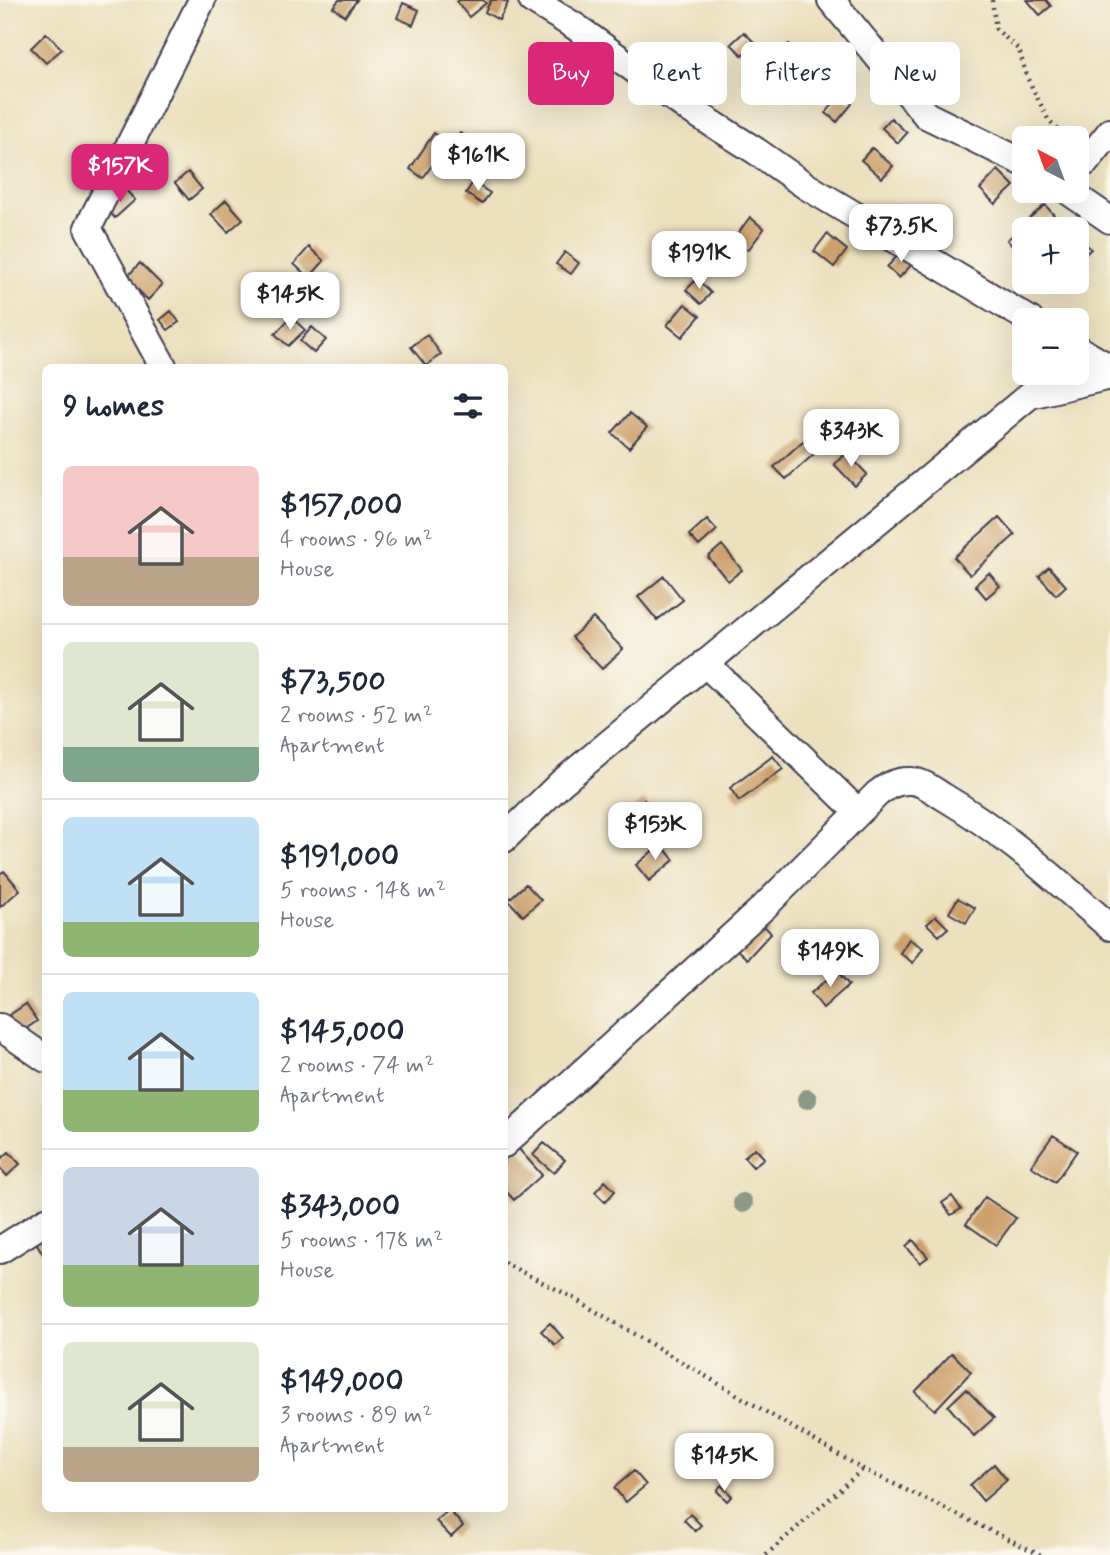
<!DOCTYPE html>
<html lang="en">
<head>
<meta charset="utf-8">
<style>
  body { margin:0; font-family:Mynerve,sans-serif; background:#f6f6f7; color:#1f2937; height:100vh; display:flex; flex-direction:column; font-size:26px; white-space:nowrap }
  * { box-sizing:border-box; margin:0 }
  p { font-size:23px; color:#747a83 }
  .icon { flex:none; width:38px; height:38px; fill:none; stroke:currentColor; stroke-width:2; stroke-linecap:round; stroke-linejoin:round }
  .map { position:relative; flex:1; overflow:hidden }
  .sheet { position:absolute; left:42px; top:364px; width:466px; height:1148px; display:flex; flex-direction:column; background:#fff; border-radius:10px; box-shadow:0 7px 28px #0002 }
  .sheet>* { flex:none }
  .banner { position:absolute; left:528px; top:42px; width:476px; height:63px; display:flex; gap:14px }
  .needle { width:46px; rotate:319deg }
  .controls { position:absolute; left:1012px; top:126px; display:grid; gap:14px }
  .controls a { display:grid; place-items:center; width:77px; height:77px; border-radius:10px; background:#fff; box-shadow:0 7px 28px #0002; font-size:35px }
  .price { position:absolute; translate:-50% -60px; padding:0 16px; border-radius:14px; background:#fff; color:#222; font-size:23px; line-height:46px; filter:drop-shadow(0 2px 4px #0008) }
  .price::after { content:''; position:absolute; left:50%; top:42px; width:21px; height:16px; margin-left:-10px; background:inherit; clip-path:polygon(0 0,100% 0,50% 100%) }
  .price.active { background:#db2777; color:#fff }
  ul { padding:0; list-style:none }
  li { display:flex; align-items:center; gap:21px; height:175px; padding:0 21px }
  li+li { border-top:2px solid #e0e1e3 }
  li span { display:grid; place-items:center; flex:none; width:196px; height:140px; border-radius:10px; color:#555 }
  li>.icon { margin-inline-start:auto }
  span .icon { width:84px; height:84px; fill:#fffc; stroke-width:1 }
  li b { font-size:30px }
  h2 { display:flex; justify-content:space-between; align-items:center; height:84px; padding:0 21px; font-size:30px }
  .chip { padding:0 24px; border-radius:10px; background:#fff; box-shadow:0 7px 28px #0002; font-size:24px; line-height:63px }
  .chip.active { background:#db2777; color:#fff }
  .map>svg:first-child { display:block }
  .building { fill:#cca16d }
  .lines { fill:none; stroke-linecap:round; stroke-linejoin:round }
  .minor-casing { stroke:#403e4f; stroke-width:30 }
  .path { stroke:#403e4f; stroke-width:4.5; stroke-dasharray:2 5; stroke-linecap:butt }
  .minor { stroke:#fff; stroke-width:26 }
  .tree { fill:#8d9987 }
</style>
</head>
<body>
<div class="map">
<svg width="1110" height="1555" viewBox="0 0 1110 1555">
  <rect width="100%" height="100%" fill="#fbf7ec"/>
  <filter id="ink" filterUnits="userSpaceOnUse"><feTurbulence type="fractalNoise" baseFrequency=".0143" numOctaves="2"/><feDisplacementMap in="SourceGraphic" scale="14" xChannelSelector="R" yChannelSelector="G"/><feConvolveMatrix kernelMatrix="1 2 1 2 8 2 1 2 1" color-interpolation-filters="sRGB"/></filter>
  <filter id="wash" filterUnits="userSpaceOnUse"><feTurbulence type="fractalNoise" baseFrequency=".00686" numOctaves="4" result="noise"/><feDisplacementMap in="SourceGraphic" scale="28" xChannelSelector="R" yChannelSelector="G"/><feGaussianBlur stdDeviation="1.57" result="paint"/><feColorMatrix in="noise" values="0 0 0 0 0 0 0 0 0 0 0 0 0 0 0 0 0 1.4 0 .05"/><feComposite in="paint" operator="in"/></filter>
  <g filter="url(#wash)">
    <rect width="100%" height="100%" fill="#ece0be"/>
    <g id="blocks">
      <path class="building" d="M339,0H357L345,16L333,7Z
        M459,0H483L486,3L469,17L457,2Z
        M491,0H502L508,3L499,20L485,12Z
        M1027,0H1046L1051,6L1040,15Z
        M403,3L419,10L413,25L397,18Z
        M744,32L755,43L742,55L731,44Z
        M46,33L62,49L46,63L31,48Z
        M789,44L801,58L785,72L773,59Z
        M933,71L940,79L929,88L922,80Z
        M840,95L852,104L837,122L826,113Z
        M891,118L907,133L898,143L882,128Z
        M434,133L447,143L423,178L410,169Z
        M460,133L481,147L471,161L450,147Z
        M872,148L893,166L882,178L861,160Z
        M998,170L1014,186L995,204L980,189Z
        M188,172L202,189L189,200L175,183Z
        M473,182L490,193L482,204L466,193Z
        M125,189L135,200L115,218L105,207Z
        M226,200L243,219L228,232L211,214Z
        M1045,205L1054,215L1038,229H1033L1026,221Z
        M750,217L764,229L748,250L734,239Z
        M1022,227L1024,243L1016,250L1007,240Z
        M827,234L847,250L834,267L814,251Z
        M1076,234L1091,249L1076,263Z
        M309,247L324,261L309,278L294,264Z
        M903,250L915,261L899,278L887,267Z
        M565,252L579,263L571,274L556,264Z
        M140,263L162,285L148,300L126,278Z
        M697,279L711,293L701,304L686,290Z
        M685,304L700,316L682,337L667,325Z
        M171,311L179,322L168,330L160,320Z
        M291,317L305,330L288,346L275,334Z
        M312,327L326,340L314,353L300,341Z
        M427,335L441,354L426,366L411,347Z
        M630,413L647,427L629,448L612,433Z
        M803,441L814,454L786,479L774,467Z
        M847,453L867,474L855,486L834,464Z
        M999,517L1015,535L970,575L954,557Z
        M707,519L717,530L699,546L689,535Z
        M722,545L742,570L728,581L708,557Z
        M1049,567L1066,586L1056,595L1039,576Z
        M989,573L1000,586L986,598L975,585Z
        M664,576L683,600L657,620L638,597Z
        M593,618L623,649L602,669L572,637Z
        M773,756L783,769L739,801L730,788Z
        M644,800L656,815L626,840L613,825Z
        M661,844L674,860L649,881L636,865Z
        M4,871L20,890L0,907V874Z
        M526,884L541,900L523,916L508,900Z
        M958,898L975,908L966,923L949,913Z
        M936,916L948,928L939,936L927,924Z
        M759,921L771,933L747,959L734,947Z
        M909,939L923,948L913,963L900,953Z
        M806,942L823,959L812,971L795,954Z
        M837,971L849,985L823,1008L811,993Z
        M26,1004L37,1021L17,1035L5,1018Z
        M1053,1135L1077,1151L1055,1182L1031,1166Z
        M544,1143L565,1160L554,1173L533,1155Z
        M518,1148L542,1175L514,1200L504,1189V1160Z
        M755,1148L764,1158L753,1167L744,1157Z
        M9,1152L20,1164L7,1176L0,1168V1160Z
        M605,1181L615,1191L605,1202L595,1192Z
        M952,1196L961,1209L951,1215L942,1203Z
        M985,1197L1016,1218L996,1245L966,1224Z
        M46,1232V1259L34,1239Z
        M913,1240L928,1257L920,1263L906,1246Z
        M550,1323L563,1338L555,1345L541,1331Z
        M952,1353L971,1372L935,1410L915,1392Z
        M966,1389L994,1418L974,1436L948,1406Z
        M994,1464L1007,1480L983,1501L970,1485Z
        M634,1471L646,1485L626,1502L614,1488Z
        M721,1485L732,1496L727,1501L717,1491Z
        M449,1510L463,1526L451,1537L436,1521Z
        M690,1514L701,1525L695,1531L684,1520Z"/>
    </g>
  </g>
  <g filter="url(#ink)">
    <use href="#blocks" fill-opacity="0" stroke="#403e4f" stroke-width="2"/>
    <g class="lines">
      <defs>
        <path id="minor" d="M532,0L576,27L686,107L756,151L806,186L1030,320
          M831,0L926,115L1024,163
          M1086,162L1110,132
          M1068,191L1110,220
          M1076,348L1110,368
          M164,368L88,228L202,0
          M705,663L858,812
          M504,839L561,783L1030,395L1110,376
          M0,1027L46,1059
          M504,1144L764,907L877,794C887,786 897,780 911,781C924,782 934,791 944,797C1005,833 1057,881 1110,927
          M0,1250L46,1221"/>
      </defs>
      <use href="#minor" class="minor-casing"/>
      <path class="path" d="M992,0L996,29L1019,50L1027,77L1048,119L1065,138
        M504,1263L568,1295L863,1469L1041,1555
        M766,1555L863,1469"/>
      <use href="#minor" class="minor"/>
    </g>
    <g class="tree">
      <circle cx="807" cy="1099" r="10"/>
      <circle cx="743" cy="1203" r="10"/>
    </g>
  </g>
</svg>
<div class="controls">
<a><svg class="needle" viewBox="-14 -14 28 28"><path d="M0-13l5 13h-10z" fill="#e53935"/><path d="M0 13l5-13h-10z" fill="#747a83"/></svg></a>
<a>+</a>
<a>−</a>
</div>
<b class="price" style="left:478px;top:193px">$161K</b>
<b class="price active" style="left:120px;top:204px">$157K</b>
<b class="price" style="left:901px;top:264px">$73.5K</b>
<b class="price" style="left:699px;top:291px">$191K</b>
<b class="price" style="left:290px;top:332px">$145K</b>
<b class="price" style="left:851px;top:469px">$343K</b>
<b class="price" style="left:655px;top:862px">$153K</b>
<b class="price" style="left:830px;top:989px">$149K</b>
<b class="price" style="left:724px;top:1493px">$145K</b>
<div class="banner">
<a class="chip active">Buy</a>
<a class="chip">Rent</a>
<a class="chip">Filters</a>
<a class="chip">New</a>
</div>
<section class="sheet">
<h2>9 homes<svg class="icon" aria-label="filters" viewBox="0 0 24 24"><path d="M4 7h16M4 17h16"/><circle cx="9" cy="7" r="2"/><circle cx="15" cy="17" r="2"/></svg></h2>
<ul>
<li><span style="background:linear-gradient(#f6c9c9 65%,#b9a48a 0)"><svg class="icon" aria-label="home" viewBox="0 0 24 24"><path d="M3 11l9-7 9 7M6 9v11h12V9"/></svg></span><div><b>$157,000</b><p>4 rooms · 96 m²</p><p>House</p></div></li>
<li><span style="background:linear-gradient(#dfe7d0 75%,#7fa58c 0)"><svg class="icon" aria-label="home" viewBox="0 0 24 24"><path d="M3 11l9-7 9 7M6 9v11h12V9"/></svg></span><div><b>$73,500</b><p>2 rooms · 52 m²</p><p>Apartment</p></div></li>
<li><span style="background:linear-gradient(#bfe0f5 75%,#8fb573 0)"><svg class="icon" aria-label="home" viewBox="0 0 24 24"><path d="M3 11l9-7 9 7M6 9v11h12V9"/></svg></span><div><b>$191,000</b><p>5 rooms · 148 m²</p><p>House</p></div></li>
<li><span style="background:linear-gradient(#bfe0f5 70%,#8fb573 0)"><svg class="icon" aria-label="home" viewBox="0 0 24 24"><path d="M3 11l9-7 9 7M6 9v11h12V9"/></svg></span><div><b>$145,000</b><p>2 rooms · 74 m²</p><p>Apartment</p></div></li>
<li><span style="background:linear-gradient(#c9d6e8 70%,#8fb573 0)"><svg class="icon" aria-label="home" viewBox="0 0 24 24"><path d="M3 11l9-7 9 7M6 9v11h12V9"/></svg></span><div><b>$343,000</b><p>5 rooms · 178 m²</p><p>House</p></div></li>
<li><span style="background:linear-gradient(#dfe7d0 75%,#b9a48a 0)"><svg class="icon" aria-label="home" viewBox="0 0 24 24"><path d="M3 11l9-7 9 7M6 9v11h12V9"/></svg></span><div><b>$149,000</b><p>3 rooms · 89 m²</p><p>Apartment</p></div></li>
</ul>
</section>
</div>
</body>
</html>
